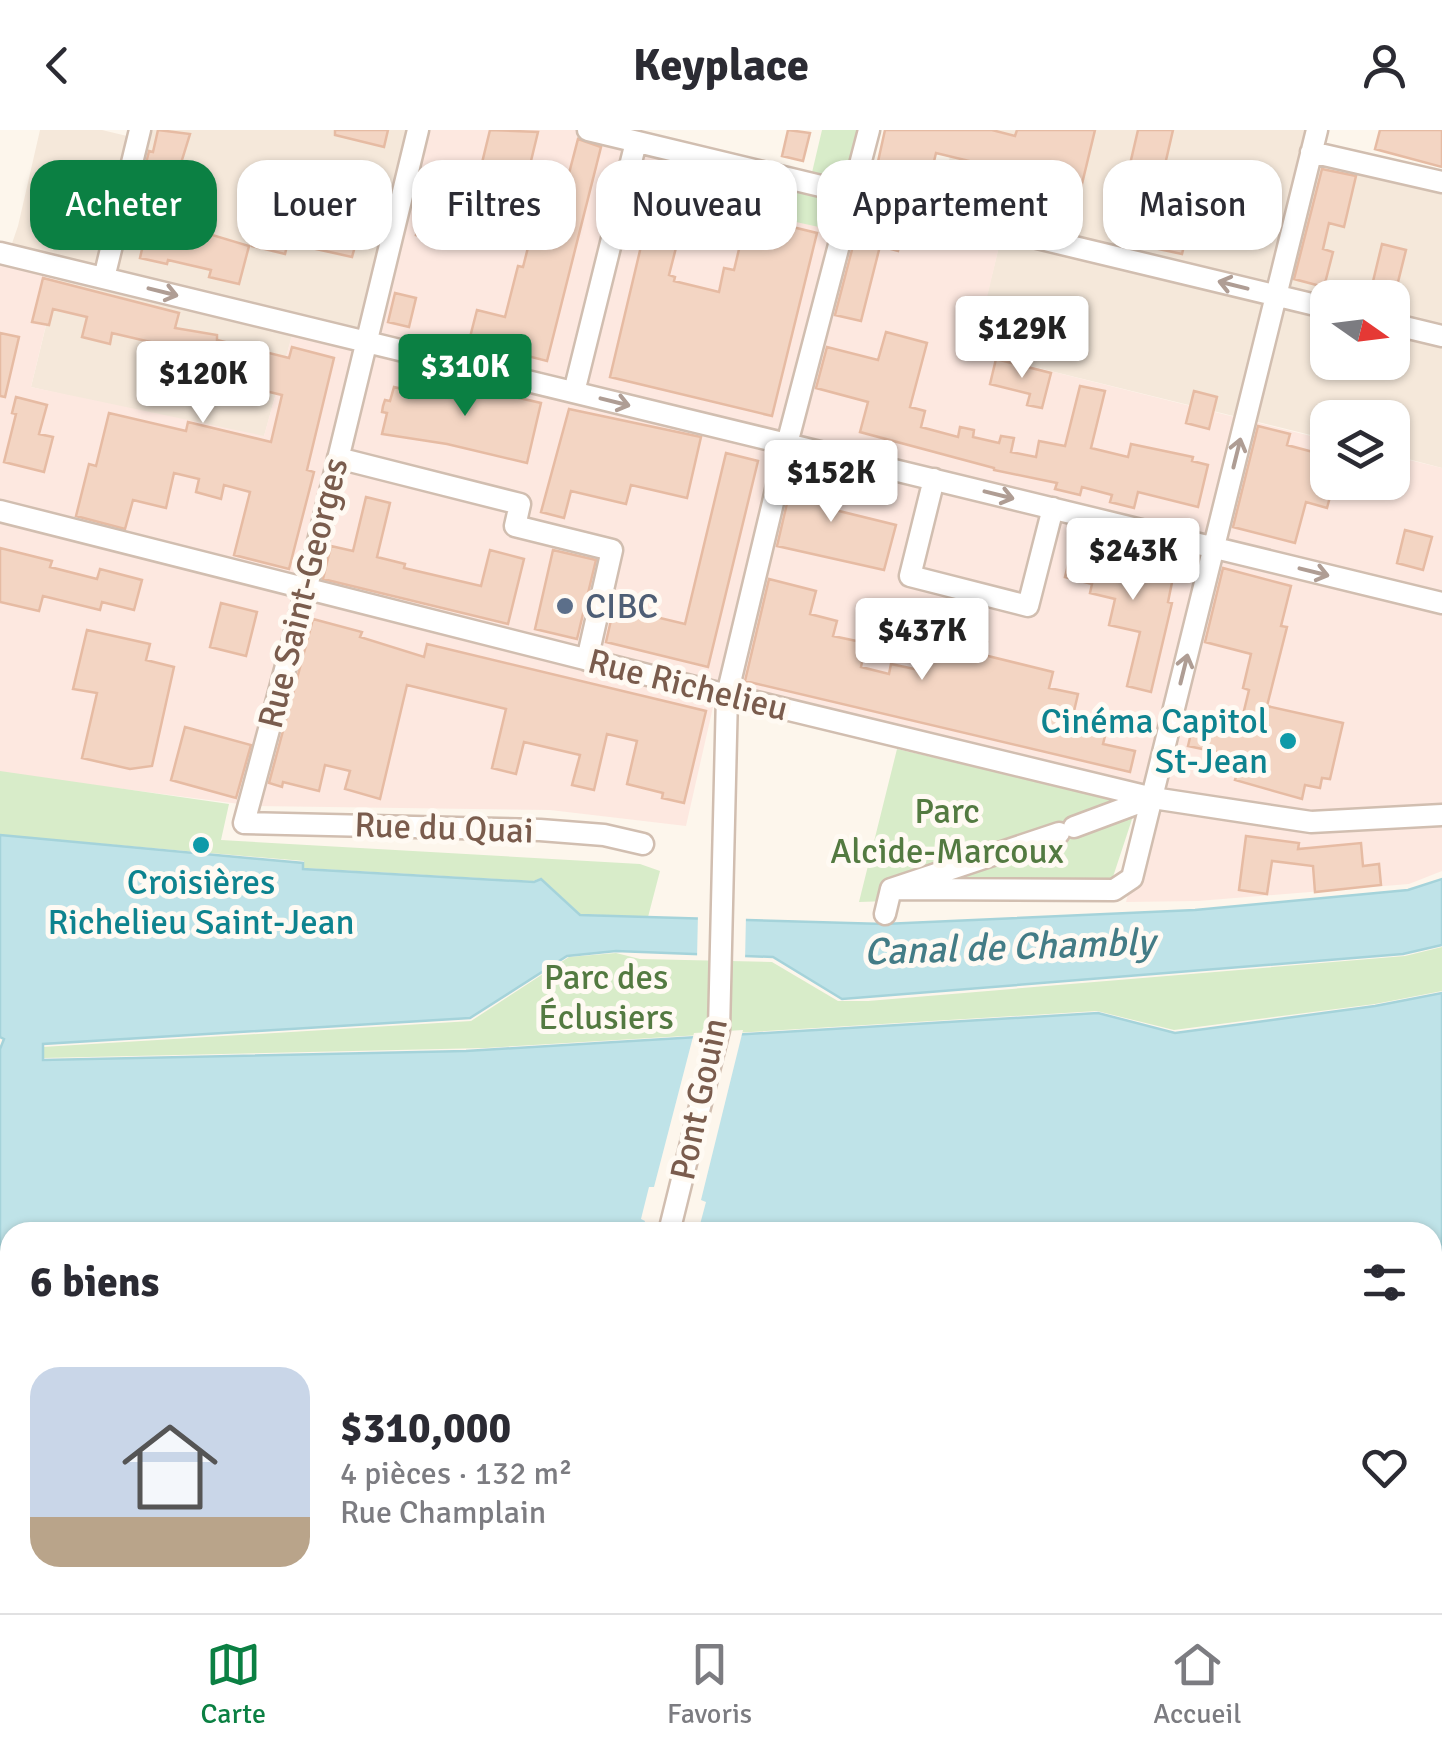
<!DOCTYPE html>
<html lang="fr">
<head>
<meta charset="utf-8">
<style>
  body { margin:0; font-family:Signika,sans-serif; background:#f7f7f7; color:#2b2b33; height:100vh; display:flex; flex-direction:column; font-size:38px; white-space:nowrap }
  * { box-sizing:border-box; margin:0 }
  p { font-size:32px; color:#7c7c81 }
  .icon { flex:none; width:55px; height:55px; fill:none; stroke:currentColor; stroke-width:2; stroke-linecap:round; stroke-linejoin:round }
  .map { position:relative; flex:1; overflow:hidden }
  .sheet { position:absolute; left:0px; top:1092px; width:1442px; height:392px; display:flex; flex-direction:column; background:#fff; border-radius:30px 30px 0 0; box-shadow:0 2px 8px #0004 }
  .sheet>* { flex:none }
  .guide { position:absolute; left:30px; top:30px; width:1382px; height:90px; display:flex; gap:20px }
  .needle { width:65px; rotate:104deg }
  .controls { position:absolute; left:1310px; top:150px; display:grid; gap:20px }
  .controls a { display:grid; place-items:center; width:100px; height:100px; border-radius:20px; background:#fff; box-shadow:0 2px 8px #0004; font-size:50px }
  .price { position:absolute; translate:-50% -85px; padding:0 22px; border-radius:10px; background:#fff; color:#222; font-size:32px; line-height:65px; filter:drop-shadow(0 2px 5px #0008) }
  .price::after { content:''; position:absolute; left:50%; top:60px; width:30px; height:22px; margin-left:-15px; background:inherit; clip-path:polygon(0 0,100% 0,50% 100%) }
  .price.on { background:#0b8043; color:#fff }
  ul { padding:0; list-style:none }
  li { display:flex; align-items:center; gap:30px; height:250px; padding:0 30px }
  li span { display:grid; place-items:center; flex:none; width:280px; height:200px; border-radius:30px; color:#555 }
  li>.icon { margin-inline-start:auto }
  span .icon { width:120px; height:120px; fill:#fffc; stroke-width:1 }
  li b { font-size:42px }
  h2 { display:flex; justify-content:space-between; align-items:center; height:120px; padding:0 30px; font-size:42px }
  .chip { padding:0 35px; border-radius:30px; background:#fff; box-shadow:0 2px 8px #0004; font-size:35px; line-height:90px }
  .chip.on { background:#0b8043; color:#fff }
  header { display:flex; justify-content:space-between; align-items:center; height:130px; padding:0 30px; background:#fff; font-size:45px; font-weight:700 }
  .dock { display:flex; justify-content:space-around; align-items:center; height:140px; border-top:2px solid #e1e1e2; background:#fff; font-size:28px; color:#7c7c81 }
  .dock a { display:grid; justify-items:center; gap:5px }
  .dock .on { color:#0b8043 }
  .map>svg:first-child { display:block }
  .residential { fill:#f5e8da; fill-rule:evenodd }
  .commercial { fill:#fde8e0 }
  .green { fill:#d8ecc9 }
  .water { fill:#bfe3e8; stroke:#a5d3da; stroke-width:2.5; fill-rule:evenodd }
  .pier { fill:#fdf6ec }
  .building { fill:#f3d5c3; stroke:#e6bba3; stroke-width:2.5 }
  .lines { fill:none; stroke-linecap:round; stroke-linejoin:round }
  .minor-casing { stroke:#d1beb0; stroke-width:25 }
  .minor { stroke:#fff; stroke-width:20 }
  .oneway { stroke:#af9d94 }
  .service-dot { fill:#5c6f8a; stroke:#fffaf3; stroke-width:4 }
  .culture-dot { fill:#0f9aa8; stroke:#fffaf3; stroke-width:4 }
  .labels { text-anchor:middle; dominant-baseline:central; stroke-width:10; stroke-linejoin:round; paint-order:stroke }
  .street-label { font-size:35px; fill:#7a5c4d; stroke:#fffaf3 }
  .service-label { font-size:35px; fill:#4e5e75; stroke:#fffaf3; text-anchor:start }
  .culture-label { font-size:35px; fill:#0d838f; stroke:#fffaf3; text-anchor:end }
  .park-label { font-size:35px; fill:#537a41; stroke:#fffaf3 }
  .water-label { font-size:38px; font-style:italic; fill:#437c86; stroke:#fffaf3 }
</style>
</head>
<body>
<header><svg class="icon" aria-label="back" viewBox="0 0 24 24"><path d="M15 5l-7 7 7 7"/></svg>Keyplace<svg class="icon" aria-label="person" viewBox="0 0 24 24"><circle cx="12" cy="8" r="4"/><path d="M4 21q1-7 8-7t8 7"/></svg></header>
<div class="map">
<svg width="1442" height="1483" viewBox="0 0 1442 1483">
  <rect width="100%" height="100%" fill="#fdf6ec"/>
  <path class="residential" d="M40,0H102L127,6L129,0H418L367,212L295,195L263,310L31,257L60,138L8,125L18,96Z
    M956,0H1317L1311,22L1442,55V338L1393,325L1392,288H1328L1327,309L973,222L1003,100L937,83ZM1328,168H1392V232H1328Z"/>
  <path class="commercial" d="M418,0H588L1003,100L974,222L1327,310L1328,352H1392L1393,326L1442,338V741L1409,754L1198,771L1126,772L1152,668L728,566L713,577L686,696L550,680L255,676L0,643V123L60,137L31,257L264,306L295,194L366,212Z"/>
  <path class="green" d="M822,0H863L850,59L810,51Z
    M796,55L846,67L837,101L787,90Z
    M897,619L1137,674L1110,756L1096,764L859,772Z
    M0,641L229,674L221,710L640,734L660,741L648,787L580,784L541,748L533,751L304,738V731L0,705Z
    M1442,817V861L1375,874L1174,900L1097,881L485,918L43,928L42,917L471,891L569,827L616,823L640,829L772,832L838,871H868L1405,826Z"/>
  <path class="water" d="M0,705L303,733V739L534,752L541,749L580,785L884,794L1195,780L1408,760L1442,749V815L1403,824L842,869L773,827L616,821L567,826L470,888L43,914V930L466,921L1098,883L1175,903L1375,876L1442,863V1483H0V919L4,909L0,907ZM10,1102H1432V1475H10Z"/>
  <path class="pier" d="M698,783L746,785L745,831L697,829Z
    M743,900L701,1070L706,1072L698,1102H642L645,1091L641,1089L649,1057H654L694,903Z"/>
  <path class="building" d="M158,0L190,4L177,46L171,45L166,68L159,67L153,98L184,104L186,97L249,116L239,154L209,147L211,140L168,130L167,134L140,128L146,102L130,99L149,21L153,22Z
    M335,0H388L384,17L335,5Z
    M490,0L538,2L523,64L561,74L578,9L601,17L547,231L469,211L477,180L505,187L518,136L523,137L533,98L470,82Z
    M788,0L810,3L803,31L782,26Z
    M885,0H992L1015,6L1017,0H1095L1081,58L936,23L930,48L877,36Z
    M1138,0H1173L1164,39L1131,30Z
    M1380,0H1442V37L1375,19Z
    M661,32L744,52L737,77L682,62L670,108L678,110L669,145L675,147L674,151L719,162L724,138L734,140L747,86L817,103L772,286L610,247Z
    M68,39L100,47L84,110L73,107L72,110L39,102L53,50L65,53Z
    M1322,39L1356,46L1344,97L1329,93L1323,119L1333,122L1324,157L1294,149Z
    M345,51L376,59L371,80L339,73Z
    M268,52L301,60L285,124L252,116Z
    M422,78L470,90L463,116L416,105Z
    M868,82L906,91L898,121L880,116L861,191L835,185L861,85L867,86Z
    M1162,84L1190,91L1182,124L1154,118Z
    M321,97L358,106L352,127L316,119Z
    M1382,114L1406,120L1394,168H1369Z
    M43,148L179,183L175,198L217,205V210L289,228L292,217L334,228L307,340L314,342L289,439L234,425L250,362L224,355L221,369L196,362L199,349L174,343L166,378L133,370L125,399L76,386L89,334L96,336L109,283L186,301L188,292L271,312L282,265L211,248L210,253L175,247L178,230L157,224L159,214L112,203L110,214L82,207L87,187L53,179L49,195L32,192Z
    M395,163L416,168L409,197L388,192Z
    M886,202L927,213L910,277L925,281L921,297L958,307L960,297L974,300L973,307L999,313L1001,306L1014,308L1011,322L1036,327L1039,311L1065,316L1080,256L1105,261L1091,318L1128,327L1131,314L1193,327L1192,331L1208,335L1198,377L1138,362L1134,378L1110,372L1112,365L1082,357L1080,365L1055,359L1057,353L994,340V338L860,302L868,272L816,258L827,217L878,230Z
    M0,203L19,207L5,267L0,266Z
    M996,229L1051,243L1042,278L1027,275L1030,264L990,254Z
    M437,249L541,273L527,333L447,314L382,304L387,283L382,282L383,276L385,270L390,271L394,257L433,266Z
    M1194,261L1217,267L1209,299L1186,293Z
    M16,267L47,275L39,304L53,307L44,342L4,332L16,284L12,283Z
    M569,279L701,307L687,368L631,355L626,374L571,361L564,388L541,382Z
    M1258,296L1290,304L1287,315L1328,326V352H1334L1327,378L1306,372L1295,413L1233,397Z
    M726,323L758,331L708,537L606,512L614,477L685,494Z
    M795,339L843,352L835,380L896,395L884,440L777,416Z
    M366,367L390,373L377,427L405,434L404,438L481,456L490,420L524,429L508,494L323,449L331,416L353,421Z
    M1405,400L1432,407L1423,440L1397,433Z
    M0,418L52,431L50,437L97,449L100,439L142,450L134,480L102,472L100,480L43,466L39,481L0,472Z
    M553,420L596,430L577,509L535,499Z
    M1123,421L1176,433L1168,472L1172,473L1151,562L1127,556L1140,502L1109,495L1115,469L1090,463L1092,454L1065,447L1071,423L1120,434Z
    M1223,438L1291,456L1281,496L1287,497L1267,576L1343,593L1330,649L1322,648L1320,658L1305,655L1302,669L1235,650L1237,644L1222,641L1226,624L1188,616L1194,591L1239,601L1249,560L1243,558L1251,524L1205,512Z
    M769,449L816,461L810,484L837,491L833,506L866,513L861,537L889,544L891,534L919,540L929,498L987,512L984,525L1053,542L1049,558L1078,564L1071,594L1106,602L1103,614L1135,621L1130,642L745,551Z
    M221,473L257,482L246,526L210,517Z
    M313,489L362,502L360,507L424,527L427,514L706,581L684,673L662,668L663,663L627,654L637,611L607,604L594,660L572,655L580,625L524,612L516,644L492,638L506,579L407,555L380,669L345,659L350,641L325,635L319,661L283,652L282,657L269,653Z
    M87,500L150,514L146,530L174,537L152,636L130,639L82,628L97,563L73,559Z
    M185,597L251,615L236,668L171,650Z
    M1246,706L1299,713L1298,719L1361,713L1363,736L1379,734L1381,755L1315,762L1313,736L1272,731L1267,764L1239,760Z"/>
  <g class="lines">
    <defs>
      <path id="minor" d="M418,0L306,461L244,693L540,700L604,705L643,714
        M588,0L1328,178
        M1311,22L1442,52
        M0,123L1442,473
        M104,148L140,0
        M1392,194L1442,206
        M574,262L636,12
        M338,328L520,374L515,396L612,420L587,530
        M934,349L910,446L1028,476L1053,378
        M0,381L727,565L1153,668L1311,692L1442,685
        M1074,697L1152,668
        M891,759L1114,760L1132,748L1317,0
        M885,784L891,759L1059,703
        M669,1102L719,900L727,565L787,314L869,0
        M570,1483L572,1475"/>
    </defs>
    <use href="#minor" class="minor-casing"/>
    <use href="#minor" class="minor"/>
  </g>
  <defs><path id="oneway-shaft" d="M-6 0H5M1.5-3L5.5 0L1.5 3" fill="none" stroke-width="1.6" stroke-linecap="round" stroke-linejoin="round" transform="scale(2.5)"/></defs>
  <g class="oneway">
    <use href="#oneway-shaft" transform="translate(1233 155) rotate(-166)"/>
    <use href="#oneway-shaft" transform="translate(163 162) rotate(14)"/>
    <use href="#oneway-shaft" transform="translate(615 272) rotate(14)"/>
    <use href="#oneway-shaft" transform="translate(1237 323) rotate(-76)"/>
    <use href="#oneway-shaft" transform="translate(999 365) rotate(14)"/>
    <use href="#oneway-shaft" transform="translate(1314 442) rotate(14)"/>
    <use href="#oneway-shaft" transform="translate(1184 539) rotate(-76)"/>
  </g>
  <circle class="service-dot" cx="565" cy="476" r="10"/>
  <g class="culture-dot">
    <circle cx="1288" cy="611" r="10"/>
    <circle cx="201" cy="715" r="10"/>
  </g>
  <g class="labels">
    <g class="street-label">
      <text transform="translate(303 463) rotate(-76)">Rue Saint-Georges</text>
      <text transform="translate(688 555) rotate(14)">Rue Richelieu</text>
      <text transform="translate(444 698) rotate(2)">Rue du Quai</text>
      <text transform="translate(699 969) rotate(-78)">Pont Gouin</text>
    </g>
    <g class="service-label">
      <text x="585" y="476">CIBC</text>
    </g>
    <g class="culture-label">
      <text x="1268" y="591">Cinéma Capitol<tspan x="1268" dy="40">St-Jean</tspan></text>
      <text x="201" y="752" text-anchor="middle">Croisières<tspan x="201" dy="40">Richelieu Saint-Jean</tspan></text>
    </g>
    <g class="park-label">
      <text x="947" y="681">Parc<tspan x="947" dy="40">Alcide-Marcoux</tspan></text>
      <text x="606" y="847">Parc des<tspan x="606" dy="40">Éclusiers</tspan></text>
    </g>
    <g class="water-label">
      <text transform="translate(1009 817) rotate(-2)">Canal de Chambly</text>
    </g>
  </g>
</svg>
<div class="controls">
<a><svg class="needle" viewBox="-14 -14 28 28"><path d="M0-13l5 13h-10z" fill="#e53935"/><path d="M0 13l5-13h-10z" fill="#7c7c81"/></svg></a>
<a><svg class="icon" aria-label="layers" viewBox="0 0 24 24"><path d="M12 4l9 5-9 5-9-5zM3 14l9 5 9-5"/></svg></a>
</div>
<b class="price" style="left:1022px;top:251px">$129K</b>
<b class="price on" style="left:465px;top:289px">$310K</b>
<b class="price" style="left:203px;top:296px">$120K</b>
<b class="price" style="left:831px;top:395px">$152K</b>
<b class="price" style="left:1133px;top:473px">$243K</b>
<b class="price" style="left:922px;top:553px">$437K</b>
<div class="guide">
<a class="chip on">Acheter</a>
<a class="chip">Louer</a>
<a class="chip">Filtres</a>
<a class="chip">Nouveau</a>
<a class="chip">Appartement</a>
<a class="chip">Maison</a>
</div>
<section class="sheet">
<h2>6 biens<svg class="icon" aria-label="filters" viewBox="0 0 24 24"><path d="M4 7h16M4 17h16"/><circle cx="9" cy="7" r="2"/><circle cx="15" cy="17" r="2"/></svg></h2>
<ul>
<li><span style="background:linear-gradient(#c9d6e8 75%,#b9a48a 0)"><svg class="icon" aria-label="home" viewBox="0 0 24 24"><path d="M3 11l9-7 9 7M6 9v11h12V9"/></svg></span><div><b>$310,000</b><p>4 pièces · 132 m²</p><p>Rue Champlain</p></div><svg class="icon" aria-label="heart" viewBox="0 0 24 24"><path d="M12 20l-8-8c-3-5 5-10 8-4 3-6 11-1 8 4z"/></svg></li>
</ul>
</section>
</div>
<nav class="dock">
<a class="on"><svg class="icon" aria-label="map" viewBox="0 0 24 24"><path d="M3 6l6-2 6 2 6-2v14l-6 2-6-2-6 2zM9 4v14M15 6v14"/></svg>Carte</a>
<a><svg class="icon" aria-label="saved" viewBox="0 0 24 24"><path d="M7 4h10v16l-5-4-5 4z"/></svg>Favoris</a>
<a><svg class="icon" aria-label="home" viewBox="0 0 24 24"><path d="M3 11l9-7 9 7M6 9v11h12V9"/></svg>Accueil</a>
</nav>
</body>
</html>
